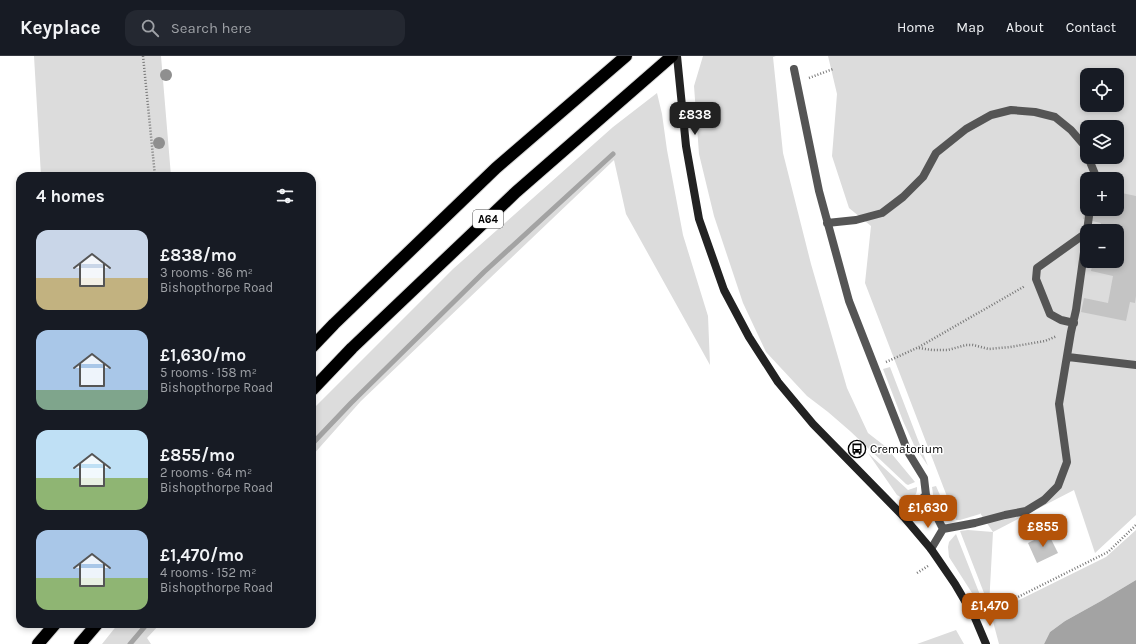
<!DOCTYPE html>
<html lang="en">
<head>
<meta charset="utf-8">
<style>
  body { margin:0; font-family:Karla,sans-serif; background:#242831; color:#f1f3f6; height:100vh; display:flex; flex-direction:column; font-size:15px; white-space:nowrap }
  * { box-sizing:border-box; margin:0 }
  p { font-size:13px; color:#9ea1a6 }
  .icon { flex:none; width:22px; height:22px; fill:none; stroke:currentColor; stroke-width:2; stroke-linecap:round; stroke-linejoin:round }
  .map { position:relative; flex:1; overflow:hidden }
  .drawer { position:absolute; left:16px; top:116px; width:300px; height:456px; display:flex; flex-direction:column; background:#171b24; border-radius:12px; box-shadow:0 2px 6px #0003 }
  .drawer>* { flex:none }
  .fabs { position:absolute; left:1080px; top:12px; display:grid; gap:8px }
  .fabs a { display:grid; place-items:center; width:44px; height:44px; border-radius:8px; background:#171b24; box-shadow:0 2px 6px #0003; font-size:20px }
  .price { position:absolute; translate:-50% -34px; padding:0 9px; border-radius:8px; background:#b45309; color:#fff; font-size:13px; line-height:26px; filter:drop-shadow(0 1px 2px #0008) }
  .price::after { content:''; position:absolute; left:50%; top:24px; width:12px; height:9px; margin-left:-6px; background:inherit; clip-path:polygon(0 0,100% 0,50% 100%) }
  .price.selected { background:#222; color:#fff }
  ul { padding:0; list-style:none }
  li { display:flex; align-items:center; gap:12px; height:100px; padding:0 20px }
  li span { display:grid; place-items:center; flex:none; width:112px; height:80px; border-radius:12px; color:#555 }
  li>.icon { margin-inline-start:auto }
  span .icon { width:48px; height:48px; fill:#fffc; stroke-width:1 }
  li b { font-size:17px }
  h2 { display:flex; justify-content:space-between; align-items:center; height:48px; padding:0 20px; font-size:17px }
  header { display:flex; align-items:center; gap:24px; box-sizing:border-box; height:56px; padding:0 20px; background:#171b24; border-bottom:1px solid #363941 }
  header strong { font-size:19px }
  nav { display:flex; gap:22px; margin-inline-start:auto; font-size:14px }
  .search { width:280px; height:36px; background:#242831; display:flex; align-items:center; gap:10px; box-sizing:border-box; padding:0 14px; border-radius:12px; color:#9ea1a6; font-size:15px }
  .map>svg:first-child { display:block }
  .green { fill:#dcdcdc; fill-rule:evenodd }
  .water { fill:#a3a3a3 }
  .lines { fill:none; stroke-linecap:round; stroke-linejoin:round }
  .stream { stroke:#a3a3a3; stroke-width:5 }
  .building { fill:#c4c4c4 }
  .highway-casing { stroke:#dbdbdb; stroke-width:14 }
  .path { stroke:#777; stroke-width:2.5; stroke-dasharray:1 2; stroke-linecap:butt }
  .lane { stroke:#555; stroke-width:8 }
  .secondary { stroke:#222; stroke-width:8 }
  .highway { stroke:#000; stroke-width:12 }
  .tree { fill:#8f8f8f }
  .labels { text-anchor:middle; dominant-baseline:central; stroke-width:3; stroke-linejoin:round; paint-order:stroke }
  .shield { fill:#fff; stroke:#4c4c4c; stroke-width:1 }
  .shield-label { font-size:11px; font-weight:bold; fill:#000 }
  .poi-label { font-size:12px; fill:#000; stroke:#fff; text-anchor:start }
</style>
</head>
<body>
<header>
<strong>Keyplace</strong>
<div class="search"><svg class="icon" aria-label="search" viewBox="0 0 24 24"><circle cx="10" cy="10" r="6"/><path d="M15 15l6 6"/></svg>Search here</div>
<nav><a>Home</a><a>Map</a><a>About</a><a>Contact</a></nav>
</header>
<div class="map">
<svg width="1136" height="588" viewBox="0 0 1136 588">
  <rect width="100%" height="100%" fill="#fff"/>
  <path class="green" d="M34,0H161L171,120H41Z
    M703,0H776L773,1L783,97L811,208L847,332L868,377L886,391L915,426L908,429L906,428L850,375L828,356L807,340L766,296L743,247L714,160L699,98L694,30Z
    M828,0H1136V459L1095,497L1074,434L993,476L989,550L960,475L968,474L993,476L980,457V458L960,464H956L865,227L871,170L849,152L832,100L837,38ZM1087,19H1117V49H1087ZM1087,71H1117V101H1087ZM1087,123H1117V153H1087ZM1087,175H1117V205H1087Z
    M657,37L662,58L667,94L683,179L708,260L710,309L626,158L614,104L361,345L312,400V354L453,213L613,71Z
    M890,311L928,410L914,389L903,365L883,313Z
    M868,397L908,434L917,431C918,444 906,445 897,439Z
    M936,430L950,462C935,455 934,446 932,431Z
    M1136,474V524L1101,545L1065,565L1050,576L1044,588H999L991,558L1106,501Z
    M956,478L986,554L982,556L972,537L949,501L948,491L949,486Z
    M118,568H160L147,582L151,588H102Z
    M956,574L964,588H917Z"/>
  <path class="water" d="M1136,524V588H1044L1050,576L1065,565L1101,545Z"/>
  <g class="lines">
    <path class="stream" d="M312,388L351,347L484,216L613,98
      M130,588L147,568"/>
  </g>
  <path class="building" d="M1117,136L1136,140V240L1135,247L1130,246L1126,265L1081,256L1084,242L1108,247L1113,220L1091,215L1093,205H1117V175H1099L1101,167L1083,163L1086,148L1087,153H1117Z
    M1048,477L1058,497L1037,507L1028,487Z"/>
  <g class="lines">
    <defs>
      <path id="highway" d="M312,291L334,268L496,112L626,0
        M312,334L352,292L516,136L672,0
        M38,588L55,568
        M80,588L97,568"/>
    </defs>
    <use href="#highway" class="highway-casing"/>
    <path class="path" d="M143,0L155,120
      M809,22L833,13
      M919,292L932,294H948L966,289H973L989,293L1010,291L1045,285L1057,280
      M886,306L919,291L1025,230
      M917,517L928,510
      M986,557L1108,496L1136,469"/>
    <path class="lane" d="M794,13L819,135L849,245L908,396L924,422L926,439L943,473
      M1088,101L1095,118L1094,123
      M827,167L856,164L882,157L903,141L923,121L936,97L966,73L991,59L1011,54L1035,56L1055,61L1071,74L1084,89L1087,98
      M1074,267L1061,264L1050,258L1036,223L1037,212L1086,177
      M1068,301L1136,309
      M903,460L926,439
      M931,493L943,473L975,467L1005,459L1026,455L1044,444L1058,430L1067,406L1059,348L1071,276L1076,254L1090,153"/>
    <path class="secondary" d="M677,0L686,90L699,163L724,234L749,281L778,326L813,368L903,460L931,493L955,528L975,562L986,588"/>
    <use href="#highway" class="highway"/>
  </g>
  <g class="tree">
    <circle cx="166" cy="19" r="6"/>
    <circle cx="159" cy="87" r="6"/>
  </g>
  <defs>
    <symbol id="bus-ring" viewBox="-11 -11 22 22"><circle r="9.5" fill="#fff" stroke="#000" stroke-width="1.5"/><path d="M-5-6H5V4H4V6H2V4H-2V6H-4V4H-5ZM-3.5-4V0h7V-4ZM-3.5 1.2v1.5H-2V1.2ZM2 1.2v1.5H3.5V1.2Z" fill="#000"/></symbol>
  </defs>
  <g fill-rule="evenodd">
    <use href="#bus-ring" x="847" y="383" width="20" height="20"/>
  </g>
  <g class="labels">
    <rect class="shield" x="473" y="154" width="30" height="18" rx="3"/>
    <g class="shield-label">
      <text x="488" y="163">A64</text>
    </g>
    <g class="poi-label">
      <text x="870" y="393">Crematorium</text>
    </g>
  </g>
</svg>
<div class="fabs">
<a><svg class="icon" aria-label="locate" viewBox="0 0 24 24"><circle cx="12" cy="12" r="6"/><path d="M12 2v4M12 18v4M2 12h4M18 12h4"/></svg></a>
<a><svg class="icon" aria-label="layers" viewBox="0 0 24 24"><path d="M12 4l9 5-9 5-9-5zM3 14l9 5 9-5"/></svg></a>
<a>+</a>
<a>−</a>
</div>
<b class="price selected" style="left:695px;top:80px">£838</b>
<b class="price" style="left:928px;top:473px">£1,630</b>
<b class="price" style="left:1043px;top:492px">£855</b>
<b class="price" style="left:990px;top:571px">£1,470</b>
<section class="drawer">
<h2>4 homes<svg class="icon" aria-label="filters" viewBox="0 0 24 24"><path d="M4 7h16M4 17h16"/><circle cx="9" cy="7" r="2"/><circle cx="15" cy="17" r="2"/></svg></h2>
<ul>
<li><span style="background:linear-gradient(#c9d6e8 60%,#c2b280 0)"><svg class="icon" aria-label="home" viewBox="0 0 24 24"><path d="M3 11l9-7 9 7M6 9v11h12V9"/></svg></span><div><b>£838/mo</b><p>3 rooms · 86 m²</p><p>Bishopthorpe Road</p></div></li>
<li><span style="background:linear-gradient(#a9c7e8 75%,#7fa58c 0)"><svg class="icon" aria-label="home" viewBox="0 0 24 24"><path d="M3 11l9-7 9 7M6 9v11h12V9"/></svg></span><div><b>£1,630/mo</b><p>5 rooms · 158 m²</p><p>Bishopthorpe Road</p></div></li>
<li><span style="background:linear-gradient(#bfe0f5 60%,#8fb573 0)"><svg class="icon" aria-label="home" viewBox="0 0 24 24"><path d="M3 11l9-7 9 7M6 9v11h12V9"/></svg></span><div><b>£855/mo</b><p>2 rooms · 64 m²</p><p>Bishopthorpe Road</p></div></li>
<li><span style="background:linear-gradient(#a9c7e8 60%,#8fb573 0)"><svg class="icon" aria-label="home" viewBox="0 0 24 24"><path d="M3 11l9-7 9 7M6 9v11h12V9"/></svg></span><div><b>£1,470/mo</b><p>4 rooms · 152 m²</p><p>Bishopthorpe Road</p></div></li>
</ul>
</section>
</div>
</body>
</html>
